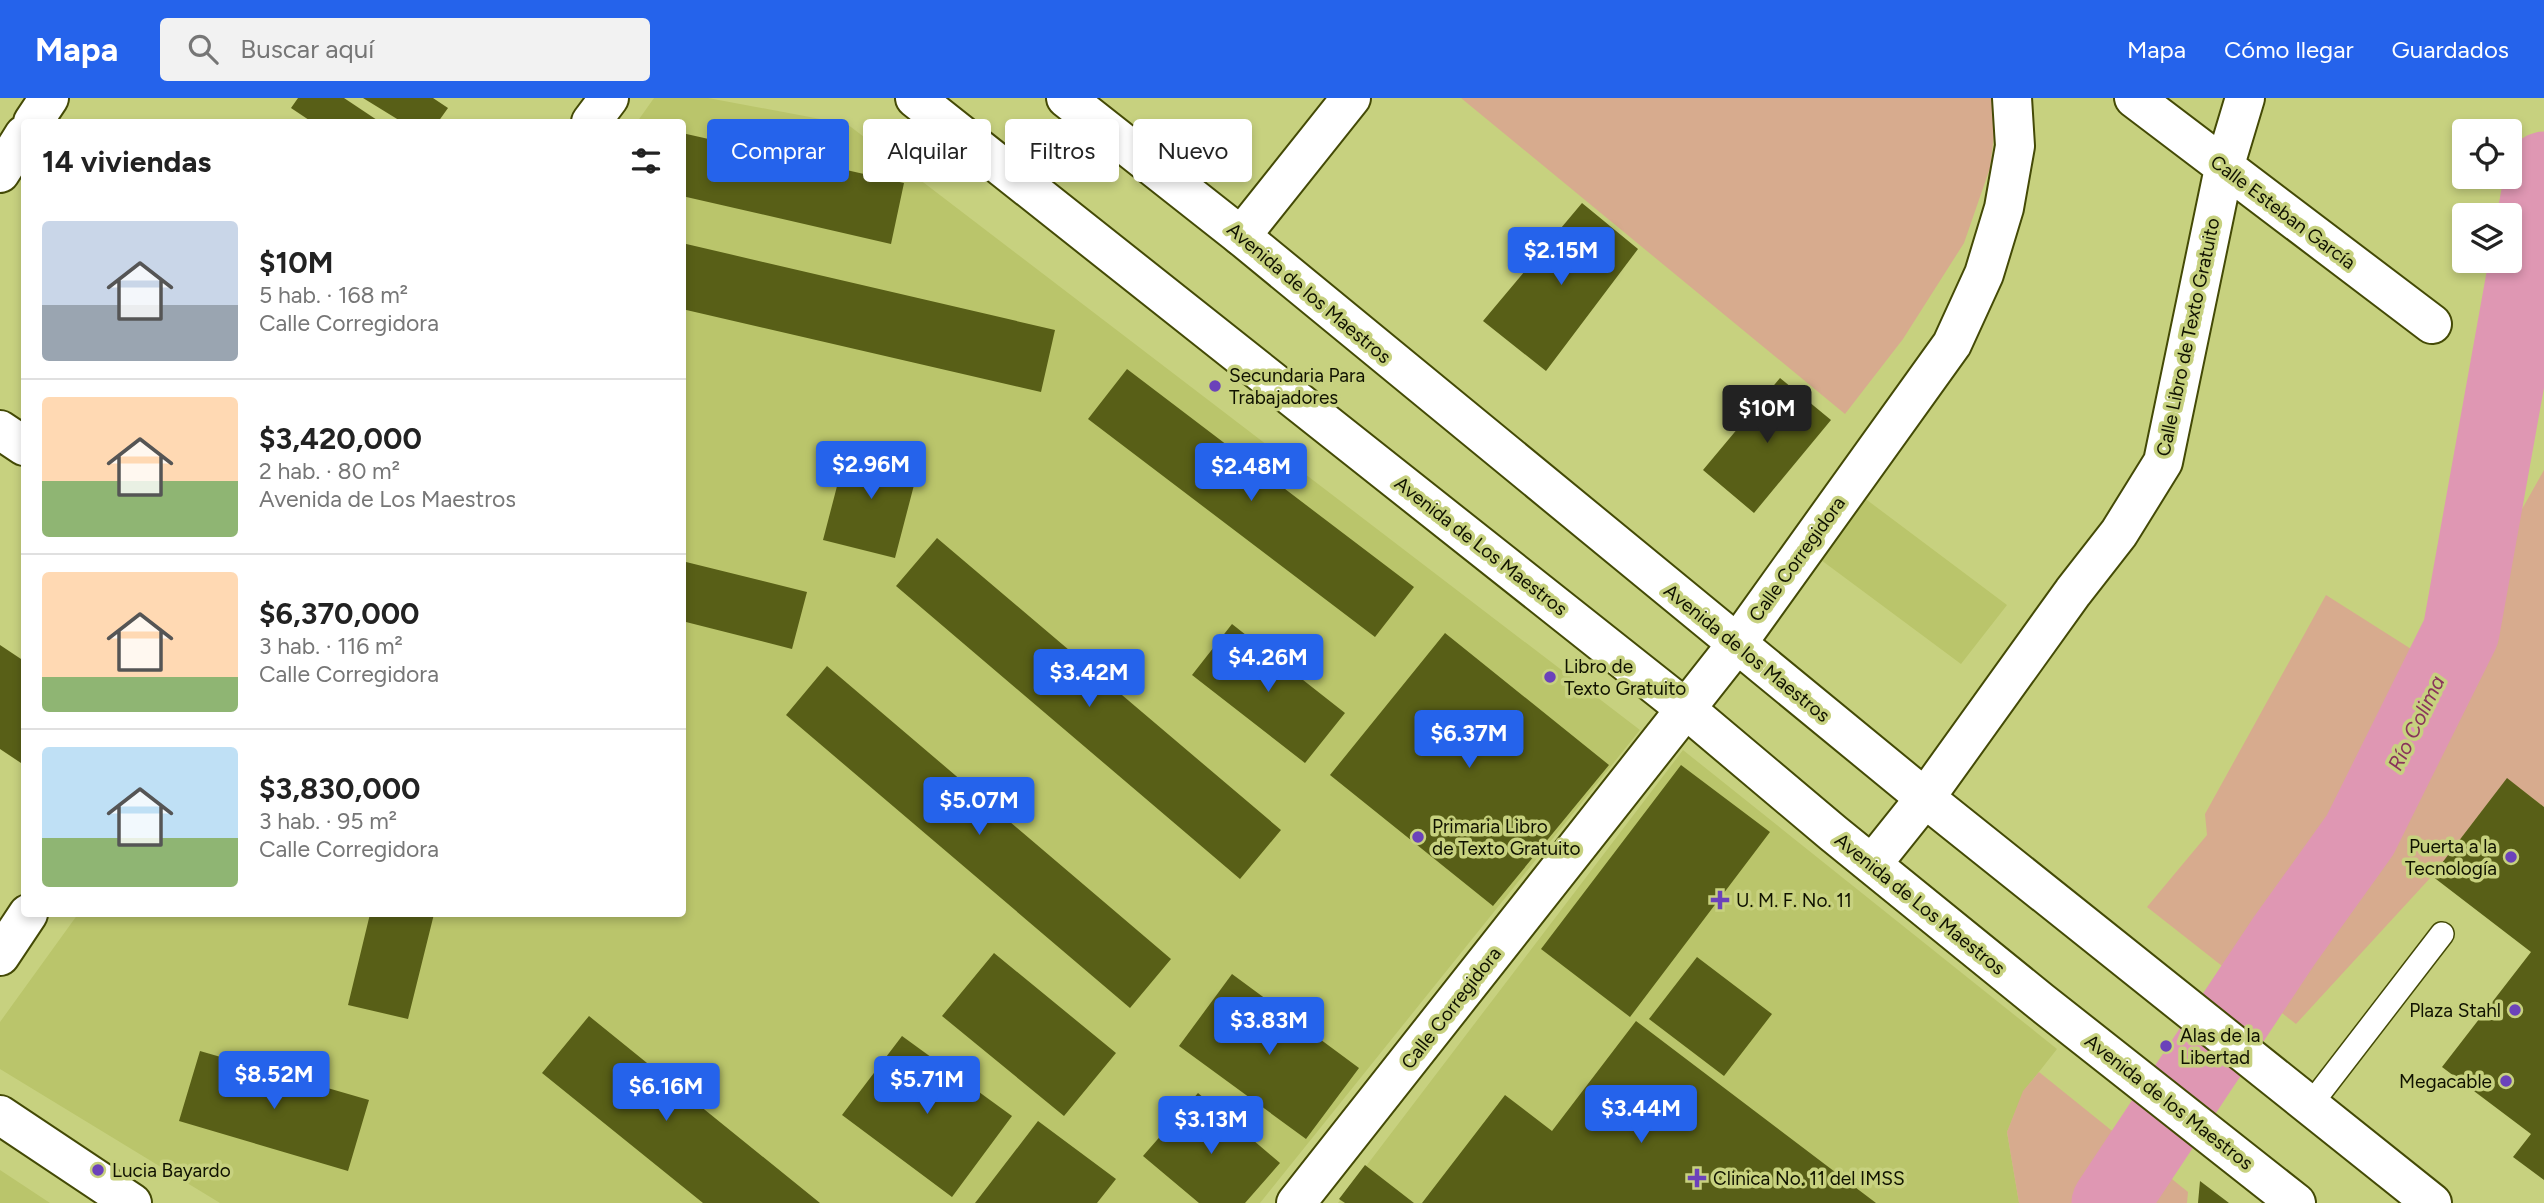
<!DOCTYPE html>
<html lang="es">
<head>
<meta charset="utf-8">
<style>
  body { margin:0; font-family:Figtree,sans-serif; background:#f2f2f2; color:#222; height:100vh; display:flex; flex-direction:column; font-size:26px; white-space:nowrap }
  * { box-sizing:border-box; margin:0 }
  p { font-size:23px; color:#767676 }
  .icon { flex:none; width:38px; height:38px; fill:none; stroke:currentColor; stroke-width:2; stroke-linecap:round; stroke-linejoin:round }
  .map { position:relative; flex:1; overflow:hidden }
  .drawer { position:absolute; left:21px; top:21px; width:665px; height:798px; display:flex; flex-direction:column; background:#fff; border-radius:7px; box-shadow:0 4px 10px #0003 }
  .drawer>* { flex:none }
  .guide { position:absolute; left:707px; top:21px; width:665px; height:63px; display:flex; gap:14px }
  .buttons { position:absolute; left:2452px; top:21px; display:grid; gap:14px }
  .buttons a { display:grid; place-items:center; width:70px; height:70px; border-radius:7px; background:#fff; box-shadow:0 4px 10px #0003; font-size:35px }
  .price { position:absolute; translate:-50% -60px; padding:0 16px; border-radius:7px; background:#2563eb; color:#fff; font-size:23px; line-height:46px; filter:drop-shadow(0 2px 4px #0008) }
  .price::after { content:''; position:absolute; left:50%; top:42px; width:21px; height:16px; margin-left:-10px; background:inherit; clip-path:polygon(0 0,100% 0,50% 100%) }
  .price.active { background:#222; color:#fff }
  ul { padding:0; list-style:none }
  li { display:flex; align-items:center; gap:21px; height:175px; padding:0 21px }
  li+li { border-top:2px solid #e0e0e0 }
  li span { display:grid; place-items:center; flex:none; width:196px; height:140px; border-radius:7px; color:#555 }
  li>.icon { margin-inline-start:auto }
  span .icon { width:84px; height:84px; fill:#fffc; stroke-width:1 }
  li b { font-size:30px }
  h2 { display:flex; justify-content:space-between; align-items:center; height:84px; padding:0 21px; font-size:30px }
  .tag { padding:0 24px; border-radius:7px; background:#fff; box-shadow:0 4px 10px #0003; font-size:24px; line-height:63px }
  .tag.active { background:#2563eb; color:#fff }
  header { display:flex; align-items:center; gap:42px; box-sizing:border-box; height:98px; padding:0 35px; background:#2563eb; color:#fff }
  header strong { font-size:33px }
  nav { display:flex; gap:38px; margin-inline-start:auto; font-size:24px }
  .search { width:490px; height:63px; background:#f2f2f2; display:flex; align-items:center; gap:18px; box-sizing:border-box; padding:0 24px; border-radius:7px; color:#767676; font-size:26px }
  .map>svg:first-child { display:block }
  .built { fill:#bac56b }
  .green { fill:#d7ab8e }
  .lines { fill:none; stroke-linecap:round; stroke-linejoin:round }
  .river { stroke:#df97b3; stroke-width:77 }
  .building { fill:#585f17 }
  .lane-casing { stroke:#444a06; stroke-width:26 }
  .street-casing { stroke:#444a06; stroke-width:42 }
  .secondary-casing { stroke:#444a06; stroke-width:42 }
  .primary-casing { stroke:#444a06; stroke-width:42 }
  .lane { stroke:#fff; stroke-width:23 }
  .street { stroke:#fff; stroke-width:38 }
  .secondary { stroke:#fff; stroke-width:38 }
  .primary { stroke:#fff; stroke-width:38 }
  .poi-dot { fill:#6b42ba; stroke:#c7d17f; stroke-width:2.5 }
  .labels { text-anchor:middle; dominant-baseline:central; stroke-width:7; stroke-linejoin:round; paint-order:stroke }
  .street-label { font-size:19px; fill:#101200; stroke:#c7d17f }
  .poi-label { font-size:19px; fill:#101200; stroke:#c7d17f; text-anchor:start }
  .water-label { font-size:21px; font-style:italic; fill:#89345b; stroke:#c7d17f }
</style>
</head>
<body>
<header>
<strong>Mapa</strong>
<div class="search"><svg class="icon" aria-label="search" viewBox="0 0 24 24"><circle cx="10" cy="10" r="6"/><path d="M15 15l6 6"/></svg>Buscar aquí</div>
<nav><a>Mapa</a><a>Cómo llegar</a><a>Guardados</a></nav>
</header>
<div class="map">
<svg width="2544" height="1105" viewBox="0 0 2544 1105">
  <rect width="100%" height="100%" fill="#c7d17f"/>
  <path class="built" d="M654,0H708L847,26L1640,632L1260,1105H220L0,971V924L78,816H682V24H637Z
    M1863,399L2007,507L1961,566L1817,459Z
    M1683,652L2057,951L2024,993L2007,1034L2019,1105H1338Z
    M0,1072L50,1105H0Z"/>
  <path class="green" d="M1461,0H1993L1997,13L1990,70L1964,145L1903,241L1845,316Z
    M2544,372V709L2507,681L2432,778L2296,926L2147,809L2207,737L2205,716L2326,497L2460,582L2521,413Z
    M2039,974L2188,1094L2187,1105H2019L2007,1034L2023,993Z"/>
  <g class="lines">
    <path class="river" d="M2110,1105L2284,843L2360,737L2461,534L2544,72"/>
  </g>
  <path class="building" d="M298,0H344L380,24H312L291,10Z
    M363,0H433L448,10L438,24H402Z
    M682,35L904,85L891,146L682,98Z
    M1582,105L1638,151L1546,273L1483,223Z
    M682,145L1055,232L1041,294L682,211Z
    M1127,271L1414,489L1375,539L1088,321Z
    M1780,280L1831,322L1754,415L1703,372Z
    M848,346L920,364L895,460L823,442Z
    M937,440L1281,732L1240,781L896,488Z
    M682,463L807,494L792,551L682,523Z
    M1232,526L1345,615L1305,665L1192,577Z
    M1445,535L1609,667L1493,808L1330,677Z
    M0,547L24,563V667L0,651Z
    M827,568L1171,861L1130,910L786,617Z
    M1681,667L1770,734L1630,919L1541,851Z
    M2507,680L2544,709V1082L2513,1059L2531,1036L2442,969L2531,854L2432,778Z
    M370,816H434L408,921L348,907Z
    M994,855L1116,955L1064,1018L942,918Z
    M1697,859L1772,916L1724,978L1649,921Z
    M1232,876L1359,970L1306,1041L1179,948Z
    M589,918L820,1105H703L542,975Z
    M1636,923L1876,1105H1422L1505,997L1552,1033Z
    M902,938L1012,1018L952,1099L842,1017Z
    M200,953L369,1002L348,1073L179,1023Z
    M1198,995L1280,1065L1245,1105H1199L1143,1058Z
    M1038,1023L1116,1081L1097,1105H975Z
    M1365,1067L1414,1105H1345L1339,1101Z
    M2200,1083L2229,1105H2198Z"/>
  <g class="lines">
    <defs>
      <path id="lane" d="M2311,1006L2442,836"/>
      <path id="street" d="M2134,0L2432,226
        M33,24L49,0
        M0,75L24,37
        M1241,138L1351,0
        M0,332L24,348
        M1736,547L1952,246L1984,176L2004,110L2015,48L2012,0
        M1873,765L1925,700L2073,494L2119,435L2163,364L2224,70L2245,0
        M0,1017L132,1105"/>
      <path id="secondary" d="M591,24L609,0
        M0,858L28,816
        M1296,1105L1736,547"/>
      <path id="primary" d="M915,0L1687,612L1833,735L2040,903L2296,1105
        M1066,0L1241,138L1925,700L2432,1105"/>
    </defs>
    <use href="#lane" class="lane-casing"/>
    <use href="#street" class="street-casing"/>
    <use href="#secondary" class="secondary-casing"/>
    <use href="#primary" class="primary-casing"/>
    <use href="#lane" class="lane"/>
    <use href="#street" class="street"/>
    <use href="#secondary" class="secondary"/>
    <use href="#primary" class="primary"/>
  </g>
  <g class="poi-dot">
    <circle cx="1215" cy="288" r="7"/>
    <circle cx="1550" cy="579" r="7"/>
    <circle cx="1418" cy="739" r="7"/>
    <circle cx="2511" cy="759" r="7"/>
    <path d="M1716.5 791.5h7v7h7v7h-7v7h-7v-7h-7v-7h7z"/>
    <circle cx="2515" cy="912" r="7"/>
    <circle cx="2166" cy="948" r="7"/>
    <circle cx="2506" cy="983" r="7"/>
    <circle cx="98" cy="1072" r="7"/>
    <path d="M1693.5 1069.5h7v7h7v7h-7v7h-7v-7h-7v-7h7z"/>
  </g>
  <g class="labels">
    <g class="street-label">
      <text transform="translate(2283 114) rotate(37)">Calle Esteban García</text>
      <text transform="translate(1309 195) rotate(40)">Avenida de los Maestros</text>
      <text transform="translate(2188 239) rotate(-78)">Calle Libro de Texto Gratuito</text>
      <text transform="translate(1481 448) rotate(38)">Avenida de Los Maestros</text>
      <text transform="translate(1797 461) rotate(-54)">Calle Corregidora</text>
      <text transform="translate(1747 555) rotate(39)">Avenida de los Maestros</text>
      <text transform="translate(1920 806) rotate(39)">Avenida de Los Maestros</text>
      <text transform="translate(1451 910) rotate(-52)">Calle Corregidora</text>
      <text transform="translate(2169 1004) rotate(38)">Avenida de los Maestros</text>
    </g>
    <g class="poi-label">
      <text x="1229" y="277">Secundaria Para<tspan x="1229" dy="22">Trabajadores</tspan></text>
      <text x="1564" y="568">Libro de<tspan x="1564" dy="22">Texto Gratuito</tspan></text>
      <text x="1432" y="728">Primaria Libro<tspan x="1432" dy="22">de Texto Gratuito</tspan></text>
      <text x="2497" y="748" text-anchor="end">Puerta a la<tspan x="2497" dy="22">Tecnología</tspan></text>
      <text x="1736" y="802">U. M. F. No. 11</text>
      <text x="2501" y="912" text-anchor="end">Plaza Stahl</text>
      <text x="2180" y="937">Alas de la<tspan x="2180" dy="22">Libertad</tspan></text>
      <text x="2492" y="983" text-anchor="end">Megacable</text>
      <text x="112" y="1072">Lucia Bayardo</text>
      <text x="1713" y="1080">Clinica No. 11 del IMSS</text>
    </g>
    <g class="water-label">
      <text transform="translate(2416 625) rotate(-64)">Río Colima</text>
    </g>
  </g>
</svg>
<div class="buttons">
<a><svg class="icon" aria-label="locate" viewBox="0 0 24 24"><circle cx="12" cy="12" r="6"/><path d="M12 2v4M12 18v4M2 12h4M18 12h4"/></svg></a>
<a><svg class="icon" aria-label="layers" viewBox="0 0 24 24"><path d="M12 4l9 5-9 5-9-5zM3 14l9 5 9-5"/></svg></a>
</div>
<b class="price" style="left:1561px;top:189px">$2.15M</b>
<b class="price active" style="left:1767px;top:347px">$10M</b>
<b class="price" style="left:871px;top:403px">$2.96M</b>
<b class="price" style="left:1251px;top:405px">$2.48M</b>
<b class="price" style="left:1268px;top:596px">$4.26M</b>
<b class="price" style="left:1089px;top:611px">$3.42M</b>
<b class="price" style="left:1469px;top:672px">$6.37M</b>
<b class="price" style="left:979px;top:739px">$5.07M</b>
<b class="price" style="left:1269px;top:959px">$3.83M</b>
<b class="price" style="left:274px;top:1013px">$8.52M</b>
<b class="price" style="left:927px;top:1018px">$5.71M</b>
<b class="price" style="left:666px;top:1025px">$6.16M</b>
<b class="price" style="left:1641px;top:1047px">$3.44M</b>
<b class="price" style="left:1211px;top:1058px">$3.13M</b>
<div class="guide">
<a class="tag active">Comprar</a>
<a class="tag">Alquilar</a>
<a class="tag">Filtros</a>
<a class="tag">Nuevo</a>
</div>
<section class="drawer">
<h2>14 viviendas<svg class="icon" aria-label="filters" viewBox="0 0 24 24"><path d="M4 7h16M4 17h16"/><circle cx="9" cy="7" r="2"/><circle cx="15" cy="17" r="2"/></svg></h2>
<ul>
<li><span style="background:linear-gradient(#c9d6e8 60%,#9aa5b1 0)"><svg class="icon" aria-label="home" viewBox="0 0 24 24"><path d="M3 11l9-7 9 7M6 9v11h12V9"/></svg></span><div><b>$10M</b><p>5 hab. · 168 m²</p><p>Calle Corregidora</p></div></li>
<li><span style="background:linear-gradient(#ffd9b3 60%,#8fb573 0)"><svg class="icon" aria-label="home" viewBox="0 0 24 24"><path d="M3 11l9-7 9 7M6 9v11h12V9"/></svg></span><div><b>$3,420,000</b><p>2 hab. · 80 m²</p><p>Avenida de Los Maestros</p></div></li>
<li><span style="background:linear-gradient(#ffd9b3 75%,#8fb573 0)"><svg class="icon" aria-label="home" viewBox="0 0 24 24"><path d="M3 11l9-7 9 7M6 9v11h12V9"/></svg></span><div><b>$6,370,000</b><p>3 hab. · 116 m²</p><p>Calle Corregidora</p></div></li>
<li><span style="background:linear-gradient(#bfe0f5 65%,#8fb573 0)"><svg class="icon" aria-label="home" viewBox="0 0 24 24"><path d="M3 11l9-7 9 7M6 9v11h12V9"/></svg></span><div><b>$3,830,000</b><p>3 hab. · 95 m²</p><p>Calle Corregidora</p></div></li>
</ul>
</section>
</div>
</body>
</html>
